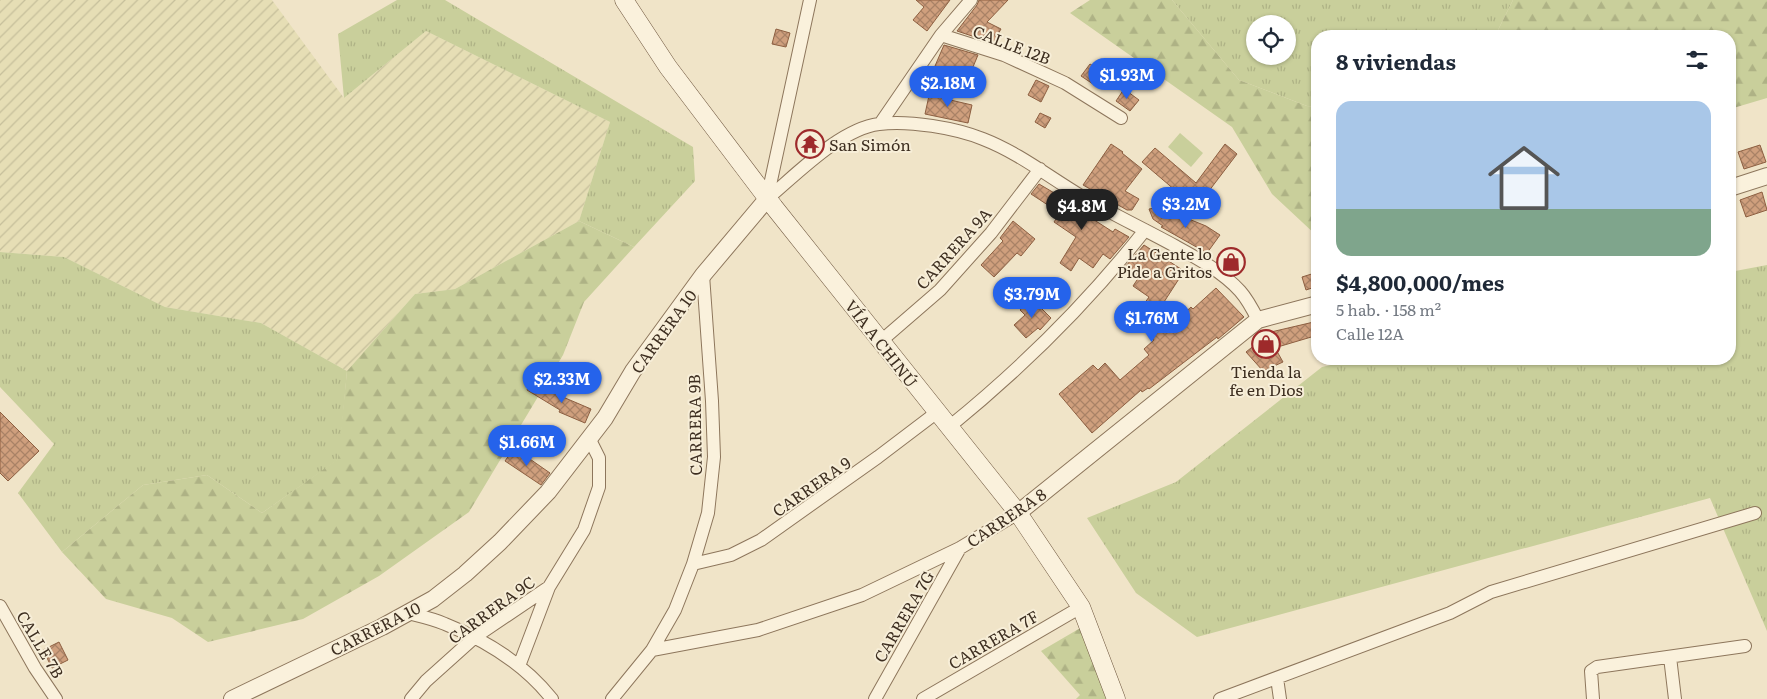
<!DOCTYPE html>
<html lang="es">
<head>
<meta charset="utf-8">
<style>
  body { margin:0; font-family:Literata,serif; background:#f6f6f7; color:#1f2937; height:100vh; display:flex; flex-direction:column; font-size:19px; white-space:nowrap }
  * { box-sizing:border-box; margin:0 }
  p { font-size:16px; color:#747a83 }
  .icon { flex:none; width:28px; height:28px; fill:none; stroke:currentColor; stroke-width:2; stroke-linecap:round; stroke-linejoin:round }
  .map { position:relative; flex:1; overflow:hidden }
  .panel { position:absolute; left:1311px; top:30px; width:425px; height:335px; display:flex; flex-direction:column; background:#fff; border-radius:20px; box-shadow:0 1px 4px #0004 }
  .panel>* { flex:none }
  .buttons { position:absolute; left:1246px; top:15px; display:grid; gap:10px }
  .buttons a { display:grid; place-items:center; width:50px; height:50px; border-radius:50%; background:#fff; box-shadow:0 1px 4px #0004; font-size:25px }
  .price { position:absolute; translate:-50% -42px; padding:0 11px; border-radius:18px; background:#2563eb; color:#fff; font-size:16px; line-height:32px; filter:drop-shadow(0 1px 2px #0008) }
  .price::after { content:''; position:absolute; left:50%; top:30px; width:15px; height:11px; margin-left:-8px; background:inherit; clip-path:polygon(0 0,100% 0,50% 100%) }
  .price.selected { background:#222; color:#fff }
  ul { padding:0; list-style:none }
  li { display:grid; align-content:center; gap:10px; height:265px; padding:0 25px }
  li span { display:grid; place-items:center; height:155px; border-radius:15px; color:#555 }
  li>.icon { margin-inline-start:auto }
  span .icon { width:90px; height:90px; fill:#fffc; stroke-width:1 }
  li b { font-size:21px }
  h2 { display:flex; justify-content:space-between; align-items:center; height:60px; padding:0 25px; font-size:21px }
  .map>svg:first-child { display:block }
  .farmland { fill:url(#farmland-furrows) }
  .grass { fill:url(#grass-tufts); fill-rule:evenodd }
  .forest { fill:url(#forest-firs) }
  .pitch { fill:#c9cf9b }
  .building { fill:url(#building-cross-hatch); stroke:#8d5f41 }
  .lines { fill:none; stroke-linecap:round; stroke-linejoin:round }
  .minor-casing { stroke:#8d765c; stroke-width:14 }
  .tertiary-casing { stroke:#8d765c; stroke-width:18 }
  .secondary-casing { stroke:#6f573f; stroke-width:19 }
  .minor { stroke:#faf1dc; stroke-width:12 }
  .tertiary { stroke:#faf1dc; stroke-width:16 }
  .secondary { stroke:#faf1dc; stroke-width:18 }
  .labels { text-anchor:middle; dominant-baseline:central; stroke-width:4; stroke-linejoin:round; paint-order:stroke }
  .street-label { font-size:16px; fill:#3d2e20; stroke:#f7eed8 }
  .poi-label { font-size:16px; fill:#3d2e20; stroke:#f7eed8; text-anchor:start }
</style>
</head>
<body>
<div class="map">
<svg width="1767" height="699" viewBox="0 0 1767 699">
  <defs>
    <pattern id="farmland-furrows" width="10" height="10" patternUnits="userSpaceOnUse" patternTransform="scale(1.25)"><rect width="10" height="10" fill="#e6deb5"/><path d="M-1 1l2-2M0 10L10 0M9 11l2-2" fill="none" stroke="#c6bf9b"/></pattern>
    <pattern id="grass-tufts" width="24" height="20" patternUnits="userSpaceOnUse" patternTransform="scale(1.25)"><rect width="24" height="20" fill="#c9cf9b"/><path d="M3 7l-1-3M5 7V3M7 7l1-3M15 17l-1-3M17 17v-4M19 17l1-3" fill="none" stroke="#aeb285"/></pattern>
    <pattern id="forest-firs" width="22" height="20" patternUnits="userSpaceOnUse" patternTransform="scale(1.25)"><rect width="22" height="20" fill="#c9cf9b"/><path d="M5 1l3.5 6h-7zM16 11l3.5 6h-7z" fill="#aeb285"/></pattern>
    <pattern id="building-cross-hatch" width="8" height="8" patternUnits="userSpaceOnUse" patternTransform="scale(1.25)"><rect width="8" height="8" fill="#cf9f7d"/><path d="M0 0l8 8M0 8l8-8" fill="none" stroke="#a98266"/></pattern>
  </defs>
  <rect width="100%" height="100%" fill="#f0e4c8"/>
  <path class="farmland" d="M0,0H272L344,98L426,31L610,122L579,221L455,289L415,294L347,371L261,323L165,307L64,257L0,252Z"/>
  <path class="grass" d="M397,0H445L693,147L695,181L634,247L579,221L610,122L426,31L344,98L338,34Z
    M1172,0H1513L1495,36H1318L1317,107L1307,106L1239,80ZM1255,24H1288V56H1255Z
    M0,252L64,257L165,307L261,323L347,371L339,459L262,513L207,475L143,485L62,552L18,493L54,444L0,387Z
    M1767,265V631L1710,498L1197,637L1136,593L1087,518L1176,482L1322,367L1357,359H1730V272Z"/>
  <path class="forest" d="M1090,0H1172L1239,80L1307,106L1317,107V236L1272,194L1232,127L1070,13Z
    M1513,0H1767V98L1730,109V36H1495Z
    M579,221L634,247L584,302L563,355L469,512L379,576L303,619L208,642L172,618L106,599L62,552L143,485L207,475L262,513L338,459L347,371L415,294L455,289Z
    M1082,627L1109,699H1076L1080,695L1041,651Z"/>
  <path class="pitch" d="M1180,133L1203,153L1191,167L1168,147Z"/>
  <path class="building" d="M916,0H950L927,31L913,20L924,7Z
    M979,0H1008L987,22L1001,29L993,43L957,31L977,5Z
    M776,29L790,33L786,47L772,44Z
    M944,45L978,55L970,74L953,67L951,72L935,66Z
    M1090,64L1101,71L1093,84L1081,76Z
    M1036,80L1049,86L1041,102L1028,95Z
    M1124,89L1139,100L1130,111L1116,101Z
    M930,91L947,95L946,99L972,105L968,123L925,114Z
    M1040,113L1051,118L1045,128L1035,122Z
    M1111,144L1123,152L1122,153L1142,169L1125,191L1139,199L1132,210H1127L1083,185Z
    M1225,144L1237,154L1196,208L1142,162L1155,148L1196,183Z
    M1760,145L1766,162L1744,169L1738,152Z
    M1039,184L1090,214L1088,216L1113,232L1115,229L1129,237L1110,259L1103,254L1093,268L1079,258L1071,271L1060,263L1076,237L1054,222L1060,213L1031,194Z
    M1762,192L1767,210L1746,217L1740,200Z
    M1159,207L1206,226L1220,235L1207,253L1161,227L1163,226L1153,219L1149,209Z
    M1013,221L1035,239L1021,256L1017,253L994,277L981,265L1003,241L1000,238Z
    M1144,245L1184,271L1164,302L1179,318L1191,307L1193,309L1216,288L1244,317L1218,339L1217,337L1149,389L1148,388L1142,392L1141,390L1092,433L1059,394L1093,365L1098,370L1105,363L1120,380L1149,355L1144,349L1154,340L1152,337L1169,322L1144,304L1149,297L1133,286L1139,277L1125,267Z
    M1318,272V286L1306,290L1302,277Z
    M1031,298L1051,318L1040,330L1038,328L1026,338L1014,325L1025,315L1020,310Z
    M1318,321V335L1281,346H1274L1283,362L1263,371L1246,352L1271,332Z
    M530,383L591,409L585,423L559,412L560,410L527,390Z
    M0,412L39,451L8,481L0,473Z
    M514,448L550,473L541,485L505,461Z
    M59,642L68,660L52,668L43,650Z"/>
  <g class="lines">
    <defs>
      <path id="minor" d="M941,35L1004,55L1065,83L1121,118
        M880,124L941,35L971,0
        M767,199C797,174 840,129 879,124C909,120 956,128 983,139C1019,153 1049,177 1081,196C1112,214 1144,229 1175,246C1197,258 1223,272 1240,291C1248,300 1253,310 1258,320
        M767,199L810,0
        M881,341L940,290L991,233L1040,169
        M949,427C1023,367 1086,305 1145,230
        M693,564L731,555L761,540L878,457L936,413
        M0,606L35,668L56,699
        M408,613C420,616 434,619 445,624C485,640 525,665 552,699
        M652,650L758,630L862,595L960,548L1018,513
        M1670,657L1675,699
        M519,666L549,587L584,530L599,487V458L589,438
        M1277,678L1280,699
        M411,699L426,681L475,637L549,587
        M612,699L652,650L675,610L693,564L708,513L714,457L712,401L703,275
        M875,699L960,548
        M923,699L1081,607
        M1220,699L1450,613L1491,592L1755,513
        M1593,699L1591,671L1597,667L1745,646"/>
      <path id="tertiary" d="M1730,188L1767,176
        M1018,513L1258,320L1318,304
        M232,699L382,627L433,599L465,574L500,542L548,492L605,418L633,371L703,275L767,199"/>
      <path id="secondary" d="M624,0L668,67L774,207L1018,513L1081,607L1116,699"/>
    </defs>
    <use href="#minor" class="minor-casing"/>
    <use href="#tertiary" class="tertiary-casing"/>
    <use href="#secondary" class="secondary-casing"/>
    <use href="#minor" class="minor"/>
    <use href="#tertiary" class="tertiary"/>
    <use href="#secondary" class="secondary"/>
  </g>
  <defs>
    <symbol id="temple-ring" viewBox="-11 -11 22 22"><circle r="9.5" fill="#f7eed8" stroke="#9e2a2b" stroke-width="1.5"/><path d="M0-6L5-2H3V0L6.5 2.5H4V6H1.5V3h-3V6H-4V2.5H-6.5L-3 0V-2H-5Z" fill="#9e2a2b"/></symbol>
    <symbol id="shop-ring" viewBox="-11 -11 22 22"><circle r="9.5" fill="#f7eed8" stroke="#9e2a2b" stroke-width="1.5"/><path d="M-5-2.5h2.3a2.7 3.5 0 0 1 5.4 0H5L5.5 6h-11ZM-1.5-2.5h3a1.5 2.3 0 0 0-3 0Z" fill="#9e2a2b"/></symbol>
  </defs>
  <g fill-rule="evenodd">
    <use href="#temple-ring" x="794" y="128" width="32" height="32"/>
    <use href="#shop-ring" x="1215" y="246" width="32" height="32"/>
    <use href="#shop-ring" x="1250" y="328" width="32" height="32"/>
  </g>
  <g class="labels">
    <g class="street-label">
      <text transform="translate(1012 44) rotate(21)">CALLE 12B</text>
      <text transform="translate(953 248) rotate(-48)">CARRERA 9A</text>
      <text transform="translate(663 331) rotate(-54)">CARRERA 10</text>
      <text transform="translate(882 343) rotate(52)">VÍA A CHINÚ</text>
      <text transform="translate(694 425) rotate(-91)">CARRERA 9B</text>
      <text transform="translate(811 486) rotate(-35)">CARRERA 9</text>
      <text transform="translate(1006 517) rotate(-34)">CARRERA 8</text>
      <text transform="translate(491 609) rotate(-36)">CARRERA 9C</text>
      <text transform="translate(903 616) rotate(-60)">CARRERA 7G</text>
      <text transform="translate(375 628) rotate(-27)">CARRERA 10</text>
      <text transform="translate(993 639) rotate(-30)">CARRERA 7F</text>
      <text transform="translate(41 644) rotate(59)">CALLE 7B</text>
    </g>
    <g class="poi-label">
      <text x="829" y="144">San Simón</text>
      <text x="1212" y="253" text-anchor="end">La Gente lo<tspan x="1212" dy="18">Pide a Gritos</tspan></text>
      <text x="1266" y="371" text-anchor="middle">Tienda la<tspan x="1266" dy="18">fe en Dios</tspan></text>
    </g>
  </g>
</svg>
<div class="buttons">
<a><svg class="icon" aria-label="locate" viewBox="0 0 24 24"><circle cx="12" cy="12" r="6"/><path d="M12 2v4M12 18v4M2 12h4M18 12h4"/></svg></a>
</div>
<b class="price" style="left:1127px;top:100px">$1.93M</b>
<b class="price" style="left:948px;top:108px">$2.18M</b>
<b class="price" style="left:1186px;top:229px">$3.2M</b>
<b class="price selected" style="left:1082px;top:231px">$4.8M</b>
<b class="price" style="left:1032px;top:319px">$3.79M</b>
<b class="price" style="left:1152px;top:343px">$1.76M</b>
<b class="price" style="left:562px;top:404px">$2.33M</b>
<b class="price" style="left:527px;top:467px">$1.66M</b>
<section class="panel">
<h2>8 viviendas<svg class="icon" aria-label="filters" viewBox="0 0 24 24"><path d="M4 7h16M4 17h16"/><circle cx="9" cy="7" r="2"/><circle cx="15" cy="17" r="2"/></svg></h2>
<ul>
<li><span style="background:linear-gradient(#a9c7e8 70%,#7fa58c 0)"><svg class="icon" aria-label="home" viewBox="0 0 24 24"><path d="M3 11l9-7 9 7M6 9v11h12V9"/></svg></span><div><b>$4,800,000/mes</b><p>5 hab. · 158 m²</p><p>Calle 12A</p></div></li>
</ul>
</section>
</div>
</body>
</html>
